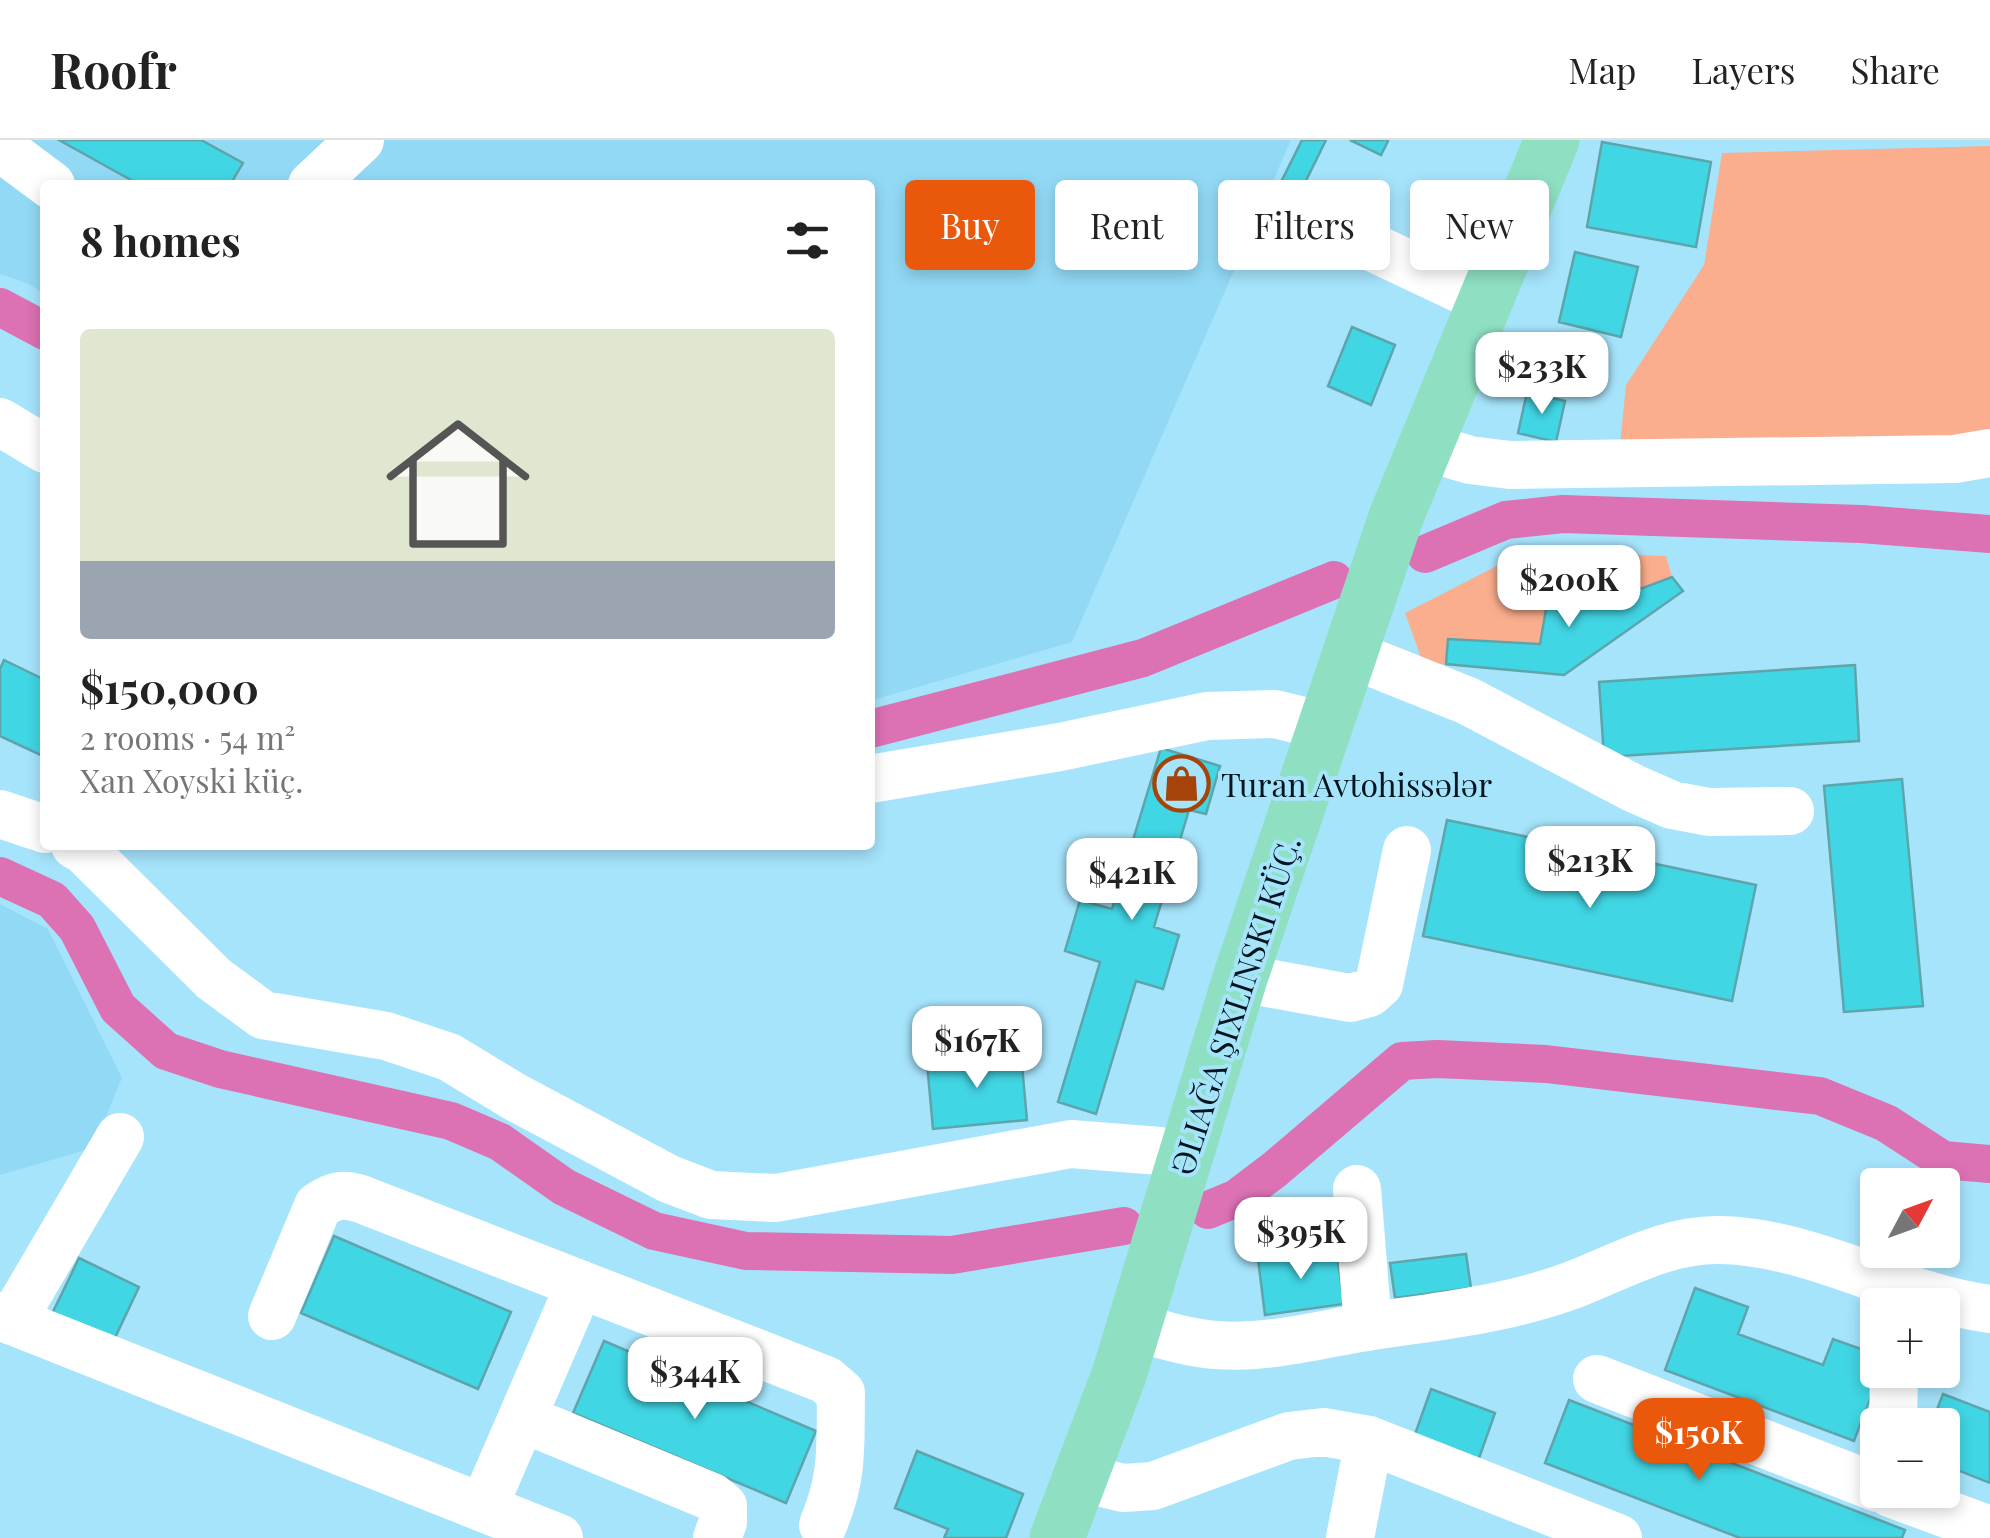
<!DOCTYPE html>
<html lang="en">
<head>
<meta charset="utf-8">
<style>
  body { margin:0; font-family:"Playfair Display",serif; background:#f2f2f2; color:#222; height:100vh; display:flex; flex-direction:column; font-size:38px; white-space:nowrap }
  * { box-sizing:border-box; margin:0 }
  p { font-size:32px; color:#767676 }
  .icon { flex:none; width:55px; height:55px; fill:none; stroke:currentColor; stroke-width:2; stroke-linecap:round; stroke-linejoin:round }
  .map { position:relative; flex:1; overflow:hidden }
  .side { position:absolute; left:40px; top:40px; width:835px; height:670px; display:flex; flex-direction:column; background:#fff; border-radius:10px; box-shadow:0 5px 15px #0003 }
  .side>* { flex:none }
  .guide { position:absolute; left:905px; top:40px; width:935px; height:90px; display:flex; gap:20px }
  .needle { width:65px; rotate:49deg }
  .buttons { position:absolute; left:1860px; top:1028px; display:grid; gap:20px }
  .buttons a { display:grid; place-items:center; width:100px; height:100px; border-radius:10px; background:#fff; box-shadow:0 5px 15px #0003; font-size:50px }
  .price { position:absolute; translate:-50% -85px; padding:0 22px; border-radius:20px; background:#fff; color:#222; font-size:32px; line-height:65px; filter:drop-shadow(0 2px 5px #0008) }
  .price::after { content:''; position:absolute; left:50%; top:60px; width:30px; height:22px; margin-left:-15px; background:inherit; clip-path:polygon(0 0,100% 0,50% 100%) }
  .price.on { background:#ea580c; color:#fff }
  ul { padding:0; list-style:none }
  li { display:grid; align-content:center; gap:20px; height:530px; padding:0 40px }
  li+li { border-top:2px solid #e0e0e0 }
  li span { display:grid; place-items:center; height:310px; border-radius:10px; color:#555 }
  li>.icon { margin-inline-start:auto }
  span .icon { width:180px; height:180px; fill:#fffc; stroke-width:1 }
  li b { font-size:42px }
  h2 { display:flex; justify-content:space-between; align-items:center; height:120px; padding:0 40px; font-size:42px }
  .chip { padding:0 35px; border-radius:10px; background:#fff; box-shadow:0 5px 15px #0003; font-size:35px; line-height:90px }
  .chip.on { background:#ea580c; color:#fff }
  header { display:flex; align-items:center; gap:60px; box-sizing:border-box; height:140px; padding:0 50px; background:#fff; border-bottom:2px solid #e0e0e0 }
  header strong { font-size:48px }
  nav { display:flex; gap:55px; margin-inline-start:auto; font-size:35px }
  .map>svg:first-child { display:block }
  .built { fill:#92d9f5 }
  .green { fill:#faae8d }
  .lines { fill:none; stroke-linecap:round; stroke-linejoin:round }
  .canal { stroke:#dc71b3; stroke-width:38 }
  .building { fill:#41d6e4; stroke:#5ea4ab; stroke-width:2.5 }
  .minor { stroke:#fff; stroke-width:48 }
  .major { stroke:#8fe0c2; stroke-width:55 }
  .labels { text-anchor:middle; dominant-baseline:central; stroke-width:8; stroke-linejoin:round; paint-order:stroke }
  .poi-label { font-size:32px; fill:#00141d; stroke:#a6e4fc; text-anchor:start }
  .street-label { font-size:32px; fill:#00141d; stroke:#a6e4fc }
</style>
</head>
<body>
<header>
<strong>Roofr</strong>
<nav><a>Map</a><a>Layers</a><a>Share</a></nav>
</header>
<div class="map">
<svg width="1990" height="1398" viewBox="0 0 1990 1398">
  <rect width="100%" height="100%" fill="#a6e4fc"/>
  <path class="built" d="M0,0H1291L1072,502L870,561V45H45V154L29,144L0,134Z
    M0,764L48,789L122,938L93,1008L0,1035Z"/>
  <path class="green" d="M1990,6V301L1620,305L1626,245L1704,125L1722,13Z
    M1526,411L1666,416L1672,437L1643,448L1540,504L1449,499L1446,524L1424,526L1405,473Z"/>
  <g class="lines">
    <path class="canal" d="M0,167L45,191
      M1425,414L1506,380L1563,374L1861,384L1990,394
      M870,589L1143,518L1334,440
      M0,736L52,760L77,788L118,868L166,911L220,929L451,981L500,1002L564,1047L654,1091L746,1111L952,1115L1124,1086
      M1208,1070L1237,1058L1274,1030L1402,921L1437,919L1546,924L1820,956L1886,983L1943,1020L1990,1024"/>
  </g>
  <path class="building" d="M59,0H201L243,23L230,45H140Z
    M1302,0H1326L1294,65L1347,91L1338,110L1265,74Z
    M1350,0H1387L1388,1L1381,15Z
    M1602,2L1711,22L1696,107L1587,87Z
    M1575,112L1638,127L1621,197L1559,182Z
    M1352,187L1395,205L1371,265L1328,246Z
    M1527,252L1565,261L1556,302L1518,293Z
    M1672,437L1683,451L1564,535L1446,524L1448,499L1540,504L1549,452L1643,448Z
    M4,520L45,540V617L0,596V529Z
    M1855,525L1859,601L1604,617L1599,542Z
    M1161,608L1220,626L1206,674L1189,670L1154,787L1179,795L1163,849L1136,841L1096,974L1058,962L1100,822L1065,811L1080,760L1112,769Z
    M1902,639L1923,866L1844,872L1824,646Z
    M1447,680L1756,745L1732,861L1423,796Z
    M1021,914L1027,980L933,989L927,923Z
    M334,1096L511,1172L478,1249L301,1173Z
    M1336,1108L1344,1164L1265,1175L1258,1119Z
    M1466,1114L1471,1148L1395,1158L1390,1123Z
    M79,1118L139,1147L112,1204L51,1176Z
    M1695,1148L1748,1167L1738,1194L1823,1225L1833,1199L1878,1215L1881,1230L1854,1301L1665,1230Z
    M604,1201L816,1291L786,1363L573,1273Z
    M1431,1249L1495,1273L1478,1321L1414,1297Z
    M1943,1254L1990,1272V1343L1942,1324V1285H1931Z
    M1569,1260L1905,1390L1902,1398H1740L1545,1323Z
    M917,1311L1023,1354L1006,1398H944L948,1389L895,1368Z"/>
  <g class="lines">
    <path class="minor" d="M0,7L51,45
      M312,45L360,0
      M1376,109L1484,160
      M0,282L45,309
      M1423,306L1470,320L1510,325L1955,319L1990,313
      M1348,513L1468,561L1633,648L1672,665L1709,672L1790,671
      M870,639L1060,607L1207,576L1275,574L1324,586
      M0,674L45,689
      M75,705L84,710L214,839L263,875L386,896L449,917L515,957L669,1039L711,1055L776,1058L1071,1004L1160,1011L1184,1022
      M1240,838L1350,858L1369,853L1379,844L1407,710
      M1357,1049L1368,1187
      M0,1176L559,1398
      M272,1176L318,1066C334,1055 343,1053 361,1059L826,1240L841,1253C840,1306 844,1335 823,1385
      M12,1181L120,997
      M1135,1186C1161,1195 1188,1203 1216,1205C1266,1209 1317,1195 1366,1187C1433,1177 1503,1170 1567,1147C1616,1129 1665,1099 1719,1100C1812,1101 1898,1157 1990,1169
      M1597,1239L1878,1348
      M522,1278L712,1357L723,1366V1382L717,1398
      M1893,1285L1894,1230
      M1082,1338L1123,1348L1153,1346L1289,1296L1323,1292L1369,1300L1618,1398
      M1890,1350V1353L1990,1390
      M483,1368L580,1144
      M1350,1398L1369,1300"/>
    <path class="major" d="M1057,1398L1119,1235L1240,838L1396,377L1552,0"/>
  </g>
  <defs>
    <symbol id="shop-ring" viewBox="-11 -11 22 22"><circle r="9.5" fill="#a6e4fc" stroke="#a64308" stroke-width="1.5"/><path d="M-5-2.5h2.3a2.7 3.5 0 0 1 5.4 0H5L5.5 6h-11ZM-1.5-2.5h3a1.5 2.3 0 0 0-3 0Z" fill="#a64308"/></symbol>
  </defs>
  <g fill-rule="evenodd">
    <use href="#shop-ring" x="1150" y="612" width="63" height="63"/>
  </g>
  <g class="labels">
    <g class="poi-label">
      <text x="1221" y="643">Turan Avtohissələr</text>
    </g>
    <g class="street-label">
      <text transform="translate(1234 865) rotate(-72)">ƏLIAĞA ŞIXLINSKI KÜÇ.</text>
    </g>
  </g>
</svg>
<div class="buttons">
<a><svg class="needle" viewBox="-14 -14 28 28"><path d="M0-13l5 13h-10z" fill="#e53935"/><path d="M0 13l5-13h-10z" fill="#767676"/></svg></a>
<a>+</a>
<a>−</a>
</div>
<b class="price" style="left:1542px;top:277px">$233K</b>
<b class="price" style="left:1569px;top:490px">$200K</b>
<b class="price" style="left:1590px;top:771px">$213K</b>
<b class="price" style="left:1132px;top:783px">$421K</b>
<b class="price" style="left:977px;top:951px">$167K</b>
<b class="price" style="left:1301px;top:1142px">$395K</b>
<b class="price" style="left:695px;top:1282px">$344K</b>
<b class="price on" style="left:1699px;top:1343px">$150K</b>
<div class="guide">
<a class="chip on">Buy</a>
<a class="chip">Rent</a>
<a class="chip">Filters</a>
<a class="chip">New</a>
</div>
<section class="side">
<h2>8 homes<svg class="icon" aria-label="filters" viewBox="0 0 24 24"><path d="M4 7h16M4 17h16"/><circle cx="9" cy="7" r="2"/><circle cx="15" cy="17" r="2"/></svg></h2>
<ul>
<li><span style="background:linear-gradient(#dfe7d0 75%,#9aa5b1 0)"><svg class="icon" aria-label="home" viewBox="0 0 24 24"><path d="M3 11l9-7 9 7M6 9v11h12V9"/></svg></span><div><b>$150,000</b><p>2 rooms · 54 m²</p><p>Xan Xoyski küç.</p></div></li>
</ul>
</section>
</div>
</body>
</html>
